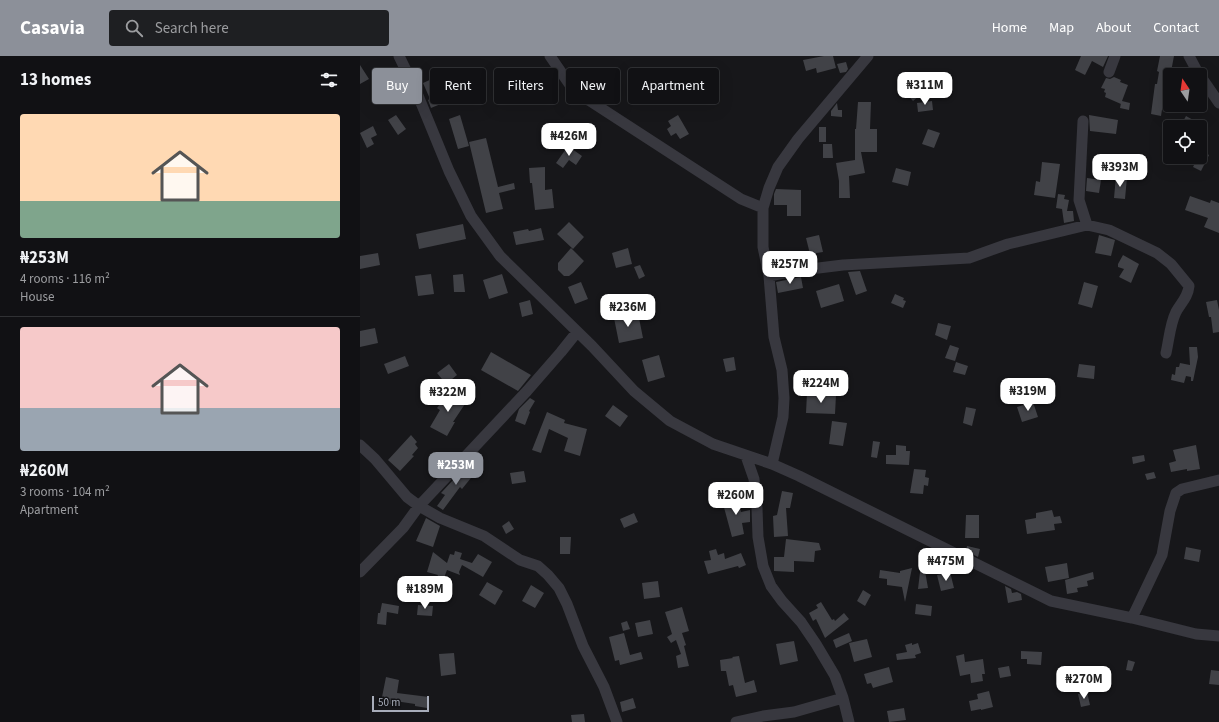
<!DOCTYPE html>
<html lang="en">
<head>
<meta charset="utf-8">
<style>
  body { margin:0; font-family:"Source Sans 3",sans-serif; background:#1e1f22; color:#f1f3f6; height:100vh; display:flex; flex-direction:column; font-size:15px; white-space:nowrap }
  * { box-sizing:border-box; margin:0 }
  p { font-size:13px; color:#9c9da0 }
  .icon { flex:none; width:22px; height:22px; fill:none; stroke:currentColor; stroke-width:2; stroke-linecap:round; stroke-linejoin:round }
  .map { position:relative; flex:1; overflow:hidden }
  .panel { display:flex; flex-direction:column; background:#111114; width:360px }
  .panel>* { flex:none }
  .hud { position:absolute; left:12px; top:12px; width:380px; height:36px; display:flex; gap:8px }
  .needle { width:26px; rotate:347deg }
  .buttons { position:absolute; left:803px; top:12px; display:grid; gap:8px }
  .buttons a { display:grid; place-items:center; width:44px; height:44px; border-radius:4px; background:#111114; box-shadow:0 4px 16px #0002,0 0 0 1px #303134; font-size:20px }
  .scale { position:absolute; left:12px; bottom:10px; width:57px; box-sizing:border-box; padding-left:4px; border:2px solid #a8adba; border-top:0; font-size:11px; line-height:14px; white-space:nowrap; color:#a8adba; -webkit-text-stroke:3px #121215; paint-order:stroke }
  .price { position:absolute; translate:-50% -34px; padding:0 9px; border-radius:8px; background:#fff; color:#222; font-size:13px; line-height:26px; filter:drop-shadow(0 1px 2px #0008) }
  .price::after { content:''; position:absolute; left:50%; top:24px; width:12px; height:9px; margin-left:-6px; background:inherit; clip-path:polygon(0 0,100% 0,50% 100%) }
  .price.active { background:#8c9099; color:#fff }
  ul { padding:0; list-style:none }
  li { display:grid; align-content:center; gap:8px; height:212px; padding:0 20px }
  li+li { border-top:1px solid #303134 }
  li span { display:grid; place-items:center; height:124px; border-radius:4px; color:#555 }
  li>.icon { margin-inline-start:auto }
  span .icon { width:72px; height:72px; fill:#fffc; stroke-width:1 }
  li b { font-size:17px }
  h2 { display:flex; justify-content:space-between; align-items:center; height:48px; padding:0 20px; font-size:17px }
  .chip { padding:0 14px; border-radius:4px; background:#111114; box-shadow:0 4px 16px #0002,0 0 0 1px #303134; font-size:14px; line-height:36px }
  .chip.active { background:#8c9099; color:#fff }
  header { display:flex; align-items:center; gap:24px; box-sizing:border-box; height:56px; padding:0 20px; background:#8c9099; color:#fff }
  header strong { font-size:19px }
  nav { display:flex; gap:22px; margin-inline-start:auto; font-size:14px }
  .search { width:280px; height:36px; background:#1e1f22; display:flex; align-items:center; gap:10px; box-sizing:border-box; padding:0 14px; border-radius:4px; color:#9c9da0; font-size:15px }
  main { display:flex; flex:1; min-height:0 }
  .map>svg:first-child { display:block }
  .building { fill:#414247 }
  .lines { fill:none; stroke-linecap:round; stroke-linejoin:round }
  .minor { stroke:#38383f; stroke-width:11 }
</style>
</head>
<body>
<header>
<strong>Casavia</strong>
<div class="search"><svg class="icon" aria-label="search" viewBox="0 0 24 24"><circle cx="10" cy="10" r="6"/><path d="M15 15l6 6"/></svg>Search here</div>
<nav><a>Home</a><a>Map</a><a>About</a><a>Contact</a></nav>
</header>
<main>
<section class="panel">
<h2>13 homes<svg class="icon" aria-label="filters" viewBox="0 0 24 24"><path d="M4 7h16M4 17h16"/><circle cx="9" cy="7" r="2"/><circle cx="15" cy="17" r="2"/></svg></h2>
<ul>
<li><span style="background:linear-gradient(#ffd9b3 70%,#7fa58c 0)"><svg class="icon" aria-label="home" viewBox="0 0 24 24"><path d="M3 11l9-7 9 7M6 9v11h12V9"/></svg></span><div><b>₦253M</b><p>4 rooms · 116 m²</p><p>House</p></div></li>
<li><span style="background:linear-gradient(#f6c9c9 65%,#9aa5b1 0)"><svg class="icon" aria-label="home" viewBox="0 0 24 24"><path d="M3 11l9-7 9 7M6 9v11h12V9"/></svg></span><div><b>₦260M</b><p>3 rooms · 104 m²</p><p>Apartment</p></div></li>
</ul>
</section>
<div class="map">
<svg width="859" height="666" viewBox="0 0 859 666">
  <rect width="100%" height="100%" fill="#17171a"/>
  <path class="building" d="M464,0H473L476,12L457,17L456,12L446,15L443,4Z
    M721,0H748L743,11L732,5L725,19L715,14Z
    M800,0H814L806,42L804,41L801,60L791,58L795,28H797L799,16L797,15Z
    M486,6L488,13L486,16L480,17L477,8Z
    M0,9L9,23L0,28Z
    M26,15L36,27L30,33L34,38L29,42L13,23Z
    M172,15L175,24L164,28L163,24L155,26L153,20Z
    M754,21L761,24L760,26L768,29L762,45L770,47L769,54L760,52L761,47V48L745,41L746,37L744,36L745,33L741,32L746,22L750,23Z
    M74,22L83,47L71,52L68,44L70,43L63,27Z
    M557,27L565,35L553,45L546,37Z
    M572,45L573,54L558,56L557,47Z
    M498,46H511L510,73H517V96H501L505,117L489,120L490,142H479V125L476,107L495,104V73H496Z
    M477,47L478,54H482V61L471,60V55Z
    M36,59L46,73L38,79L28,64Z
    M100,59L109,90L98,93L89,63Z
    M318,59L329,78L320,83L316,77L311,80L307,73L311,70L308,65Z
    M729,59L758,64L756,78L730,75Z
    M826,60L835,65L831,71H820Z
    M13,70L17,79L11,82L14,88L7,92L0,77Z
    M459,71H466V86H459Z
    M568,73L580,77L574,92L562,88Z
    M126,82L138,131L154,127L155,133L139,137L143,153L126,157L109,86Z
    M463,88H472L473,102H463Z
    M208,90L222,100L216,109L209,104L203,112L196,107Z
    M841,95L849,99L841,115L833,111L838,101H840Z
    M682,106L700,108L695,142L674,139L676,125L680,126Z
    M185,111V134L192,133L194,152L175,154L172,127H170L169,112Z
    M536,112L551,116L548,130L532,126Z
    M756,120L767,121L765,143L754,142Z
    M727,122L741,124L739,137L726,135Z
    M416,133L441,134V160H427V149H414V138Z
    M698,138L705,139L704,143L709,144L707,155H713L714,165L704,167L702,153L696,152Z
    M830,140L850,147L851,144L859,147V177L844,171L848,162L825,154Z
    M209,166L224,181L213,193L197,178Z
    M103,168L106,183L59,193L56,178Z
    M181,172L184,184L156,189L153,176L168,173L169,175Z
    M459,179L463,196L450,198L446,182Z
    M739,179L755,184L751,200L735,197Z
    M211,192L224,205L213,217L209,220H204L198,214V207Z
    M268,192L272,208L256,212L252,197Z
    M18,197L20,209L0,213V200Z
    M763,199L779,208L771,227L759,221L764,213L758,211V208Z
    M280,209L285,220L279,223L274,211Z
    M500,215L507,235L496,239L488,216Z
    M71,218L74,238L58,240L55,220Z
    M103,218L105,236H94L93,219Z
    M142,218L148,237L129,243L123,224Z
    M441,221L443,232L418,237L416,226Z
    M221,226L228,243L215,248L208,231Z
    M724,226L738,230L732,252L718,248Z
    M479,228L484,245L461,252L456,235Z
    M535,238L544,242L543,244L546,245L543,252L531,247Z
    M170,244L173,258L162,261L159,247Z
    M857,244L859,254V276L853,277L851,261H849L846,246Z
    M278,257L283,282L259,287L254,262Z
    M578,267L591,270L587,284L575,279Z
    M15,272L18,287L0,291V275Z
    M590,289L599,292L595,305L585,302Z
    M829,291H837L838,301L833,325H831V321L826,320L824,327L811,324L812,318L815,319L816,311H819L820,307L830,309Z
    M131,296L171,319L158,335L121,314Z
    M299,299L305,321L288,326L282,304Z
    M45,300L49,310L28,318L24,308Z
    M374,301L376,314L366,316L363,303Z
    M596,306L608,310L605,319L593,316Z
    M89,308L97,319L86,328L77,317Z
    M719,308L735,310L734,323L717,321Z
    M91,334L107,345L93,366H95L87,380L70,371L80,354L77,352Z
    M447,337L476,339L475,358L446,357Z
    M170,342L175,345L169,355L170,356L165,369L155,365L159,353Z
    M673,346L678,361L662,366L657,351Z
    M253,349L268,360L260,371L245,360Z
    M606,351L616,353L612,370L603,367Z
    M187,356L205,364L204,367L227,373L220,400L204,395L208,382L189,373L181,397L172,394Z
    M472,365L487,367L483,390L469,388Z
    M51,379L57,386L55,388L58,392L52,399L54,400L40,415L28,404Z
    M513,385L520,386L517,402L511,401Z
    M536,389L546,390V395H550L549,409L526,408V399H536Z
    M836,389L840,413L827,415V413L811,416L809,407L816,405L813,394Z
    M784,399L785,405L773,408L772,401Z
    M106,410L115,417L102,433L100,431L83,454L77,450L85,439L81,437Z
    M554,413L566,414L565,421L569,422L568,430L564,429L563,438L550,437Z
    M164,415L166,426L152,428L150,417Z
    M794,416L796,422L787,424L785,418Z
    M422,435L433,437L430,452H426L428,480L414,481L413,460L417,459Z
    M378,441L381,456L390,454V466L382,467L384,478L372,481L362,444Z
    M692,454L694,461L700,460L702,467L694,468L695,474L667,478L665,464L676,462V457Z
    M274,457L278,466L264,472L260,463Z
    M606,459H619V482H605Z
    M66,462L80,470L73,491L56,485Z
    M149,465L154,473L146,478L142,470Z
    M200,481H211L210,498H200Z
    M426,483L459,487L461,494L455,495L454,506L434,505V516L414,515V501H424Z
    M607,490L620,493L618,501L606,495Z
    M826,491L841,494L839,506L824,503Z
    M356,493L358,499L364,497L365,503L381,497L386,509L379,512L378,510L348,518L344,505L351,504L349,495Z
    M95,495L102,497L100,503L112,507L118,498L132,506L123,521L102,509L99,516L100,519L87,514L82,527L76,524L78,519L67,516L73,496L87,507L90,498L94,499Z
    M707,507L709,522L688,526L685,511Z
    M552,512L545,546L542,531L527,529V523L519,522L520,514L540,517V515Z
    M565,515L568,532L558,533L560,516Z
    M590,516L594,532L581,535L577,519Z
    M733,516L734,523L727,525L728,530L717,532L718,536L707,538L705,524Z
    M298,525L300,541L284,543L282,527Z
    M127,526L143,535L135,549L119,539Z
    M171,529L184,537L175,552L162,545Z
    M645,530L651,533L652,537L657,536L661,538L662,544L648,547Z
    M503,534L511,539L505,550L497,545Z
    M461,546L472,564L474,563L475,565L484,557L489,563L465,582L456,563L453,565L449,557L458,552L456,549Z
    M22,547L39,550L38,558L27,556L26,569L17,568L18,557H20Z
    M556,548L572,550L571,560L555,558Z
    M58,549L73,550L72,560L57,559Z
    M322,551L329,575L322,577L326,589L324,590L329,610L318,612L316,600L321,598L316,584L311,587L307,581L312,578L305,556Z
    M290,564L293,578L278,581L275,567Z
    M267,565L270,573L263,575L261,567Z
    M264,577L270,599L281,596L283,603L260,609L259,604L255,605L249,581Z
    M489,577L492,585L476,592L473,584Z
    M507,583L512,601L494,606L489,587Z
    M434,585L438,605L420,609L416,588Z
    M552,587V589L558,587L561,597L555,599L556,602L537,604L536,598L547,596L545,589Z
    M661,595L682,596L681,609L667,608V603H661Z
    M94,597L96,618L81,620L79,598Z
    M604,598L605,606L623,603L625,618H622L623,625L611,627L610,618L600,620L596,600Z
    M379,600L385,627L394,624L397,636L376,641L373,629L369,630L366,615H361L360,604L373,602L372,601Z
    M768,604L775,606L772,615L766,614Z
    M649,610L651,620L640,622L638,612Z
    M529,611L533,626L513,632L511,627L507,628L504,618Z
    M851,614L859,615V629L849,628Z
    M26,621L39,624L37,637L69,641L67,652L55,650V648L35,645L34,649L21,646Z
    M629,635L633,651L621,654V653L611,655L609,645L618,643L617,638Z
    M727,636L730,649L721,651L718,638Z
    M273,642L276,652L262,656L260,646Z
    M544,652L546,664L529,666L527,655Z
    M224,658L225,666H212L211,659Z"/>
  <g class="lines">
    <path class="minor" d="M39,0L57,37L89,115L111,160L140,200L232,290L274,335L310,365L353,388L412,408L439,420L691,545L772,562L836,578L859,580
      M190,0L212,32L230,45L381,143L403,152
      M829,0L837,15L859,47
      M749,16L755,0
      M723,65L719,144L727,169
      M409,220L434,215L483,209L609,202L648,188L727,169L749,174L797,197L811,208L829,230C828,241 821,247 816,256C810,268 809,284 806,297
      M0,389L15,403L47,441L59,450L80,462L124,480L160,504L178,510L188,519L199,532L207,548L223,590L244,631L257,666
      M386,400L394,423L397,452L398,481L403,510L411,530L422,545L441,566L456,588L475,620L483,642L489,666
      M412,408L423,361L424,342L422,314L414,281L409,220L403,191V152L409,132L418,111L438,83L508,0
      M0,516L43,472L59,450L167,335L201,296L217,276
      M772,562L802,499L810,455L816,437L822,433L859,424
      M376,666L403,660L434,656L483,642"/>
  </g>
</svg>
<div class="buttons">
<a><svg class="needle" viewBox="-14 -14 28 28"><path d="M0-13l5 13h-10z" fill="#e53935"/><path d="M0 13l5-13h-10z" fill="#9c9da0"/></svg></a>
<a><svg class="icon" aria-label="locate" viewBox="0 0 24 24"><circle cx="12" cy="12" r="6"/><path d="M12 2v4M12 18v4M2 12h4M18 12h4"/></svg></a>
</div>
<div class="scale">50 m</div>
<b class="price" style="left:565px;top:50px">₦311M</b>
<b class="price" style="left:209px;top:101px">₦426M</b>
<b class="price" style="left:760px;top:132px">₦393M</b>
<b class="price" style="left:430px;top:229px">₦257M</b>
<b class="price" style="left:268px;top:272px">₦236M</b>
<b class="price" style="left:461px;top:348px">₦224M</b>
<b class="price" style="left:668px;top:356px">₦319M</b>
<b class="price" style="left:88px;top:357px">₦322M</b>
<b class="price active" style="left:96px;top:430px">₦253M</b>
<b class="price" style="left:376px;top:460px">₦260M</b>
<b class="price" style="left:586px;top:526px">₦475M</b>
<b class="price" style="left:65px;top:554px">₦189M</b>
<b class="price" style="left:724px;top:644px">₦270M</b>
<div class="hud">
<a class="chip active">Buy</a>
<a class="chip">Rent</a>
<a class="chip">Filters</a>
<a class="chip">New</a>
<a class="chip">Apartment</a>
</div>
</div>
</main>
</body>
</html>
